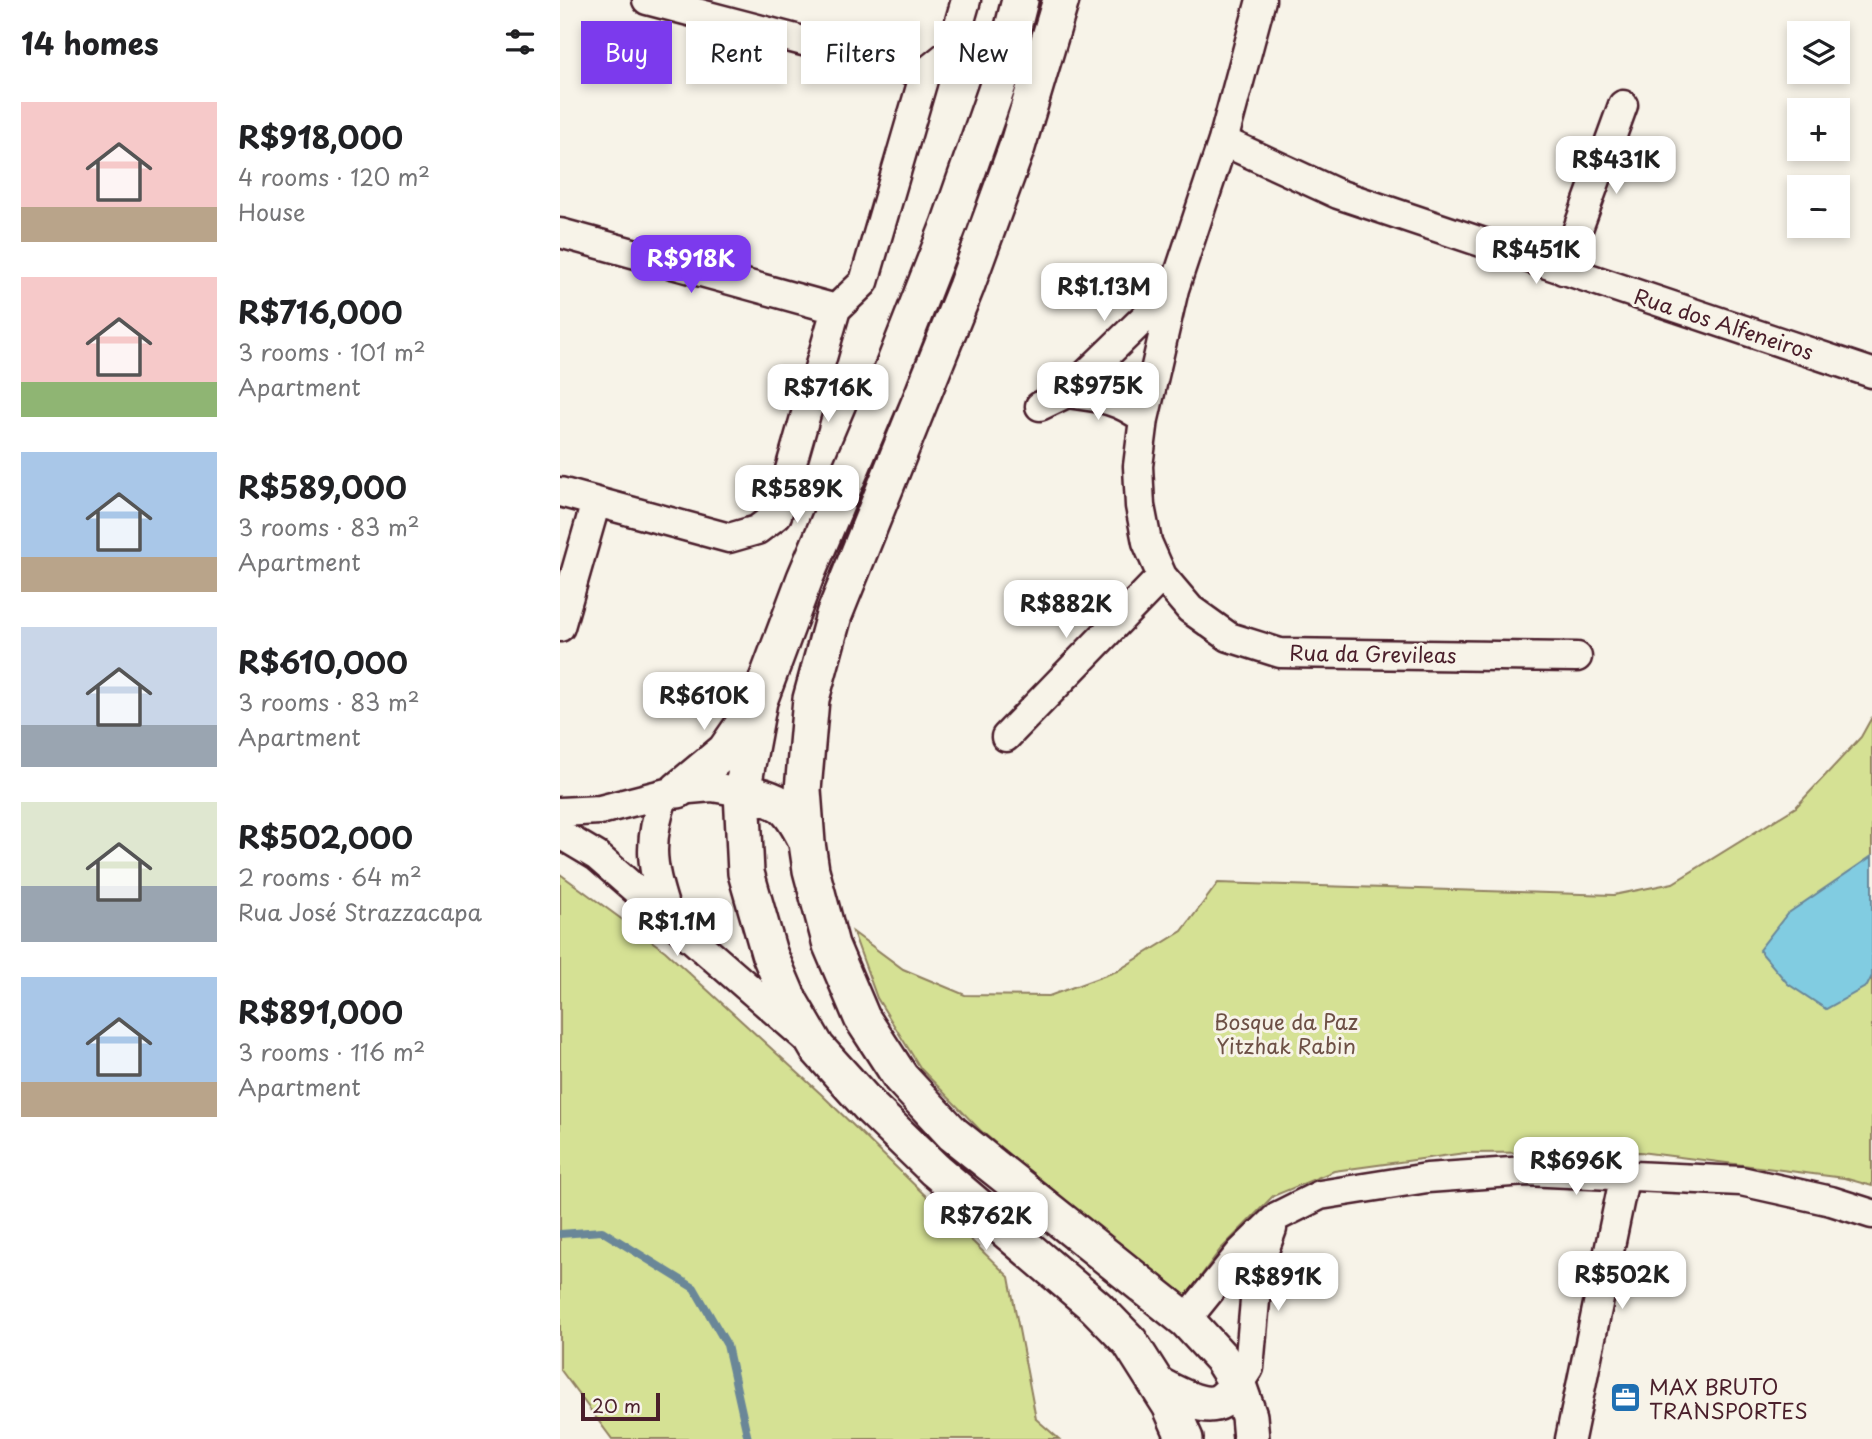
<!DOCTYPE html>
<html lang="en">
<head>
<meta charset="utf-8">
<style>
  body { margin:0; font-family:"Playpen Sans",sans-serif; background:#f6f6f6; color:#202124; height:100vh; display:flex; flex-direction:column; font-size:26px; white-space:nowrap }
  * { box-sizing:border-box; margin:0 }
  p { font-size:23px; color:#757577 }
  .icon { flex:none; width:38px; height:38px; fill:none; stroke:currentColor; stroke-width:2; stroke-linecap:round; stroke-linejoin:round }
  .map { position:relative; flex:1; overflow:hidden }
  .sheet { display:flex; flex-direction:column; background:#fff; width:560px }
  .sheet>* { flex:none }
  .guide { position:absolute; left:21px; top:21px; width:665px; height:63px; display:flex; gap:14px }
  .fabs { position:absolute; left:1227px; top:21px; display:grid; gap:14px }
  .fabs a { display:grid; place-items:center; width:63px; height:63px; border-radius:0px; background:#fff; box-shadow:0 4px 10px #0003; font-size:35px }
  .scale { position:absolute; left:21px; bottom:18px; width:79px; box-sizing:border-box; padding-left:7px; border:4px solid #4a1f2b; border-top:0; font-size:19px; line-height:24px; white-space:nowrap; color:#4a1f2b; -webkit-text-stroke:5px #f7f3e8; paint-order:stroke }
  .price { position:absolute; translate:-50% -60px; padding:0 16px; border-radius:14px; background:#fff; color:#222; font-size:23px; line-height:46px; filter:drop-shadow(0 2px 4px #0008) }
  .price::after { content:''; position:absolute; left:50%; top:42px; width:21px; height:16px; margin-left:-10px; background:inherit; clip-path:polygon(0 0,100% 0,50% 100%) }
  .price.on { background:#7c3aed; color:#fff }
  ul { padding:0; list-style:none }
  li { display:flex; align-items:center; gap:21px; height:175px; padding:0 21px }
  li span { display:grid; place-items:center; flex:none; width:196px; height:140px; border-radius:0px; color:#555 }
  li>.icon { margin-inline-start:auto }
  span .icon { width:84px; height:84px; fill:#fffc; stroke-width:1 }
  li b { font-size:30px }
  h2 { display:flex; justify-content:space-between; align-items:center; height:84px; padding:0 21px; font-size:30px }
  .tag { padding:0 24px; border-radius:0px; background:#fff; box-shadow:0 4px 10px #0003; font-size:24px; line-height:63px }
  .tag.on { background:#7c3aed; color:#fff }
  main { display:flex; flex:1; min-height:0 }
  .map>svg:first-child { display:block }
  .green { fill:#d5e194; stroke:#908060; stroke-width:2 }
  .water { fill:#81cce1; stroke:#6b8798; stroke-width:2 }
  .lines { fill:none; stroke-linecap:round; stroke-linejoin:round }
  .stream { stroke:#6b8798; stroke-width:8 }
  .minor-casing { stroke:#4a1f2b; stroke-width:33 }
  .major-casing { stroke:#4a1f2b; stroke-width:40 }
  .minor { stroke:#f7f3e8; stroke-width:28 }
  .major { stroke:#f7f3e8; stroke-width:35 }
  .labels { text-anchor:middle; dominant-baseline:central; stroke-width:6; stroke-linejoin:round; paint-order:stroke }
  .street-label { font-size:21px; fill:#4a1f2b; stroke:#f7f3e8 }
  .park-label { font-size:21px; fill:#6d5045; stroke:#f7f3e8 }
  .poi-label { font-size:21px; fill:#4a1f2b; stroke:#f7f3e8; text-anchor:start }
</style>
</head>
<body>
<main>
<section class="sheet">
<h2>14 homes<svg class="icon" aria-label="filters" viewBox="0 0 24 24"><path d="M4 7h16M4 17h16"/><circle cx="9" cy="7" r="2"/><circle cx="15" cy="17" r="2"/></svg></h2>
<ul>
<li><span style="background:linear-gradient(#f6c9c9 75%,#b9a48a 0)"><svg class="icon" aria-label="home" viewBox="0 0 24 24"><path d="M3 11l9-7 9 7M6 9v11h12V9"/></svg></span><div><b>R$918,000</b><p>4 rooms · 120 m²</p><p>House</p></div></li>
<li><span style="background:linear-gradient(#f6c9c9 75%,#8fb573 0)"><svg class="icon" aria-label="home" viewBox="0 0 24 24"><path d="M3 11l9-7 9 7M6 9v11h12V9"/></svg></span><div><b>R$716,000</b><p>3 rooms · 101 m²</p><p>Apartment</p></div></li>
<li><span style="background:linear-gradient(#a9c7e8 75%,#b9a48a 0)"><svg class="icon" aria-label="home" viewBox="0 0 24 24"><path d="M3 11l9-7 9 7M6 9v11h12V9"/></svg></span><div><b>R$589,000</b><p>3 rooms · 83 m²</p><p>Apartment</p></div></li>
<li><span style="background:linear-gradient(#c9d6e8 70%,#9aa5b1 0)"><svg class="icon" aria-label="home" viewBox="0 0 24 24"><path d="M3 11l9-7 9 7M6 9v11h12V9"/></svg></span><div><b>R$610,000</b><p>3 rooms · 83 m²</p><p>Apartment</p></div></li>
<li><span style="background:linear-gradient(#dfe7d0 60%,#9aa5b1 0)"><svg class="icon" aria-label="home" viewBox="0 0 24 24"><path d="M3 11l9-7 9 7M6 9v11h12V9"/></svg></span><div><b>R$502,000</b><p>2 rooms · 64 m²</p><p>Rua José Strazzacapa</p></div></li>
<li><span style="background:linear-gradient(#a9c7e8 75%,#b9a48a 0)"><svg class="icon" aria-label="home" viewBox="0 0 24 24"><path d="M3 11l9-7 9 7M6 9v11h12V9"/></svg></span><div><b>R$891,000</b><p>3 rooms · 116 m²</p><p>Apartment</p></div></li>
</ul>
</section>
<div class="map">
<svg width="1312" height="1439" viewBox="0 0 1312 1439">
  <rect width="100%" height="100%" fill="#f7f3e8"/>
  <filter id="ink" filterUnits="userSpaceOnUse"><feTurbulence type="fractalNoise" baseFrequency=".0143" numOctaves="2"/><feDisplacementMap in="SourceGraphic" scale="14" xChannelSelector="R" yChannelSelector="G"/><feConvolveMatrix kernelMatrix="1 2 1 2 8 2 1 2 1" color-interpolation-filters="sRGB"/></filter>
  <g filter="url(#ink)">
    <path class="green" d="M1312,717V1186L1284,1178L1080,1152L905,1153L774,1171L713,1196L660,1250L625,1298L493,1192L420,1130L361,1069L317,998L293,932L343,969L405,995L489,996L557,971L622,931L658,883L1054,895L1113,883L1236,807L1301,737Z
      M0,874L105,951L261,1094L449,1277L476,1419L499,1439H52L0,1369Z"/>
    <path class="water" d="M1312,856V976L1307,986L1266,1009L1228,984L1199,950L1227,914Z"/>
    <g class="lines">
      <path class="stream" d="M0,1234L42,1231L134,1288L167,1345L188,1439"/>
      <defs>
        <path id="minor" d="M87,0L365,73L391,52L406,0
          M701,0L663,141L614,289L584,419L578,466L580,506L587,542L602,576L630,609L669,637L720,653L1017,657
          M663,141L778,194L1312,373
          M0,233L276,309
          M1003,270L1063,105
          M507,393C538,397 559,399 584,419
          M480,406L507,393L614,289
          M0,492L169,538L197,530L217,515L276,309L304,282L365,73
          M0,627L36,502
          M446,737L602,576
          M104,795C86,846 92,868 108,918
          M0,812L40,810L118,790L152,787L182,792
          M0,834L37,856L245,1037
          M626,1320L681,1252L718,1216L760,1195L867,1178L966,1171L1181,1181L1271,1201L1312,1214
          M678,1385L689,1368L698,1267L712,1229
          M1010,1439L1065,1174"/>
        <path id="major" d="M460,0L440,79L389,225L325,388L245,578L199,701L182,792L186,873L209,953L229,1000L257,1048L311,1108L374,1169L536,1307L570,1342L610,1405L625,1439
          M501,0L457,147L406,287L274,615L251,699L243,790L247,843L251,870L271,945L302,1018L341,1078L393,1134L626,1320L661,1358L678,1385L689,1416L691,1439
          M118,790L165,751L194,709
          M182,792C221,800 228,804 246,840
          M598,1385C614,1393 644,1411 661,1401C667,1397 673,1390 678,1385"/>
      </defs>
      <use href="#minor" class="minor-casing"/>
      <use href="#major" class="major-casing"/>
      <use href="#minor" class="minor"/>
      <use href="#major" class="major"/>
    </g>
  </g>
  <defs>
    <symbol id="office-square" viewBox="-11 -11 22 22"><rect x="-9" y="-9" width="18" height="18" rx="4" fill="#1f6fb2" stroke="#f7f3e8"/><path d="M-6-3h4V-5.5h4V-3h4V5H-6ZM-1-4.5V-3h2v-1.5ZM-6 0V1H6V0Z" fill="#fff"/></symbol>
  </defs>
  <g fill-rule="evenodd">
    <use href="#office-square" x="1048" y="1380" width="35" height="35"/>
  </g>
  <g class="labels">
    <g class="street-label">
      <text transform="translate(1164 323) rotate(18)">Rua dos Alfeneiros</text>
      <text transform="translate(813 653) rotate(1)">Rua da Grevileas</text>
    </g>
    <g class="park-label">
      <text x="726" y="1021">Bosque da Paz<tspan x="726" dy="24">Yitzhak Rabin</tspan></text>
    </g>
    <g class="poi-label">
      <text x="1089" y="1386">MAX BRUTO<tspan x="1089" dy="24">TRANSPORTES</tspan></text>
    </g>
  </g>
</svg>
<div class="fabs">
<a><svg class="icon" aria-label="layers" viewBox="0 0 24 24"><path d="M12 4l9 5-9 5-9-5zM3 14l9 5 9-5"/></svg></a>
<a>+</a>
<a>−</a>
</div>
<div class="scale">20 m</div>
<b class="price" style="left:1056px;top:196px">R$431K</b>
<b class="price" style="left:976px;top:286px">R$451K</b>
<b class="price on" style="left:131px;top:295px">R$918K</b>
<b class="price" style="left:544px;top:323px">R$1.13M</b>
<b class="price" style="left:538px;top:422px">R$975K</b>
<b class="price" style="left:268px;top:424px">R$716K</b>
<b class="price" style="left:237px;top:525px">R$589K</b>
<b class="price" style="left:506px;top:640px">R$882K</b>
<b class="price" style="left:144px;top:732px">R$610K</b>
<b class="price" style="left:117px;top:958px">R$1.1M</b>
<b class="price" style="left:1016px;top:1197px">R$696K</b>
<b class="price" style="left:426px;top:1252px">R$762K</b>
<b class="price" style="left:1062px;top:1311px">R$502K</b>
<b class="price" style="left:718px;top:1313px">R$891K</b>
<div class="guide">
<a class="tag on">Buy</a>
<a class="tag">Rent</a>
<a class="tag">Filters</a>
<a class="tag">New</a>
</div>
</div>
</main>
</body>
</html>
